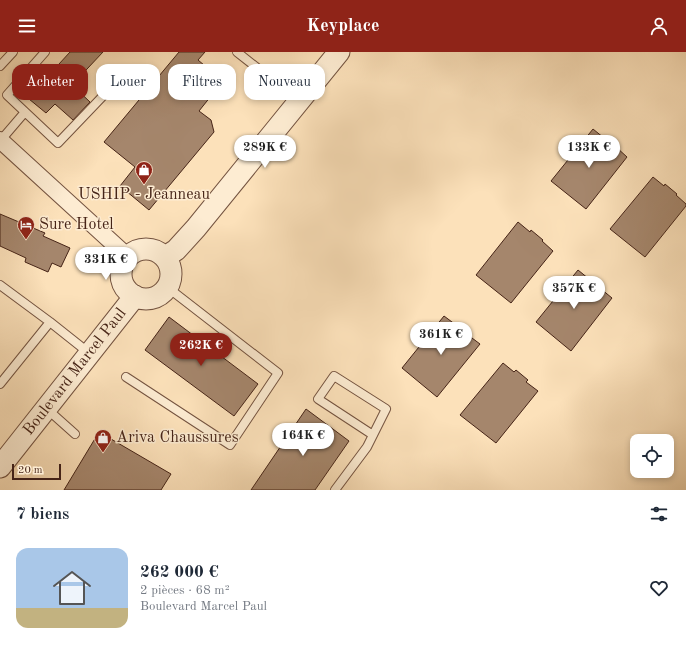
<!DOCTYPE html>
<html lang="fr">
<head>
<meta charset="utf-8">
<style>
  body { margin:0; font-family:"Old Standard TT",serif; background:#f6f6f7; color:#1f2937; height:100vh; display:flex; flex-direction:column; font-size:15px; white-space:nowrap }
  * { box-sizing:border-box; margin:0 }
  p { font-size:13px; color:#747a83 }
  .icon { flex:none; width:22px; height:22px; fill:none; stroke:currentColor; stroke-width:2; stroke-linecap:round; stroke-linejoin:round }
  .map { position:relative; height:438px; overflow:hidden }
  .panel { display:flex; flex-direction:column; background:#fff; flex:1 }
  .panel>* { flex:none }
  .banner { position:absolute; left:12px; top:12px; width:400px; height:36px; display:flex; gap:8px }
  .fabs { position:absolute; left:630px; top:382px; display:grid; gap:8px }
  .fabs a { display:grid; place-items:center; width:44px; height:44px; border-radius:8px; background:#fff; box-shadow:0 2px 6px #0003; font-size:20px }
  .scale { position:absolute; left:12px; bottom:10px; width:49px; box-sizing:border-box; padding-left:4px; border:2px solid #462417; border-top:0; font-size:11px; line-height:14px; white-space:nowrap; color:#462417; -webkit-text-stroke:3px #fdecd2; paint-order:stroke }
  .price { position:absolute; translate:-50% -34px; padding:0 9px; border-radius:14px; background:#fff; color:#222; font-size:13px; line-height:26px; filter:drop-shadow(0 1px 2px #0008) }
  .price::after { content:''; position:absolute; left:50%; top:24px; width:12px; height:9px; margin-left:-6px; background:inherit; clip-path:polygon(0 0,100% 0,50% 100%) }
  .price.selected { background:#8f2418; color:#fff }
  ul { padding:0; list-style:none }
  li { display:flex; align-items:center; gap:12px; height:100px; padding:0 16px }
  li+li { border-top:1px solid #e0e1e3 }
  li span { display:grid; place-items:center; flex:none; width:112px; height:80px; border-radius:12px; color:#555 }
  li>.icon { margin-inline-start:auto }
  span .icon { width:48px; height:48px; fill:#fffc; stroke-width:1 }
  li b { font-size:17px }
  h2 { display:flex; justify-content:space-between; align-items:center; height:48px; padding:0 16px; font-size:17px }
  .tag { padding:0 14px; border-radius:12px; background:#fff; box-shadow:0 2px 6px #0003; font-size:14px; line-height:36px }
  .tag.selected { background:#8f2418; color:#fff }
  header { display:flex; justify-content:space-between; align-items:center; height:52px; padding:0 16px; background:#8f2418; color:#fff; font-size:18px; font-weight:700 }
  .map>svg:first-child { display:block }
  .building { fill:#a5866c; stroke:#462417 }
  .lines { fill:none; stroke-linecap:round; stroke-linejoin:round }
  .service-casing { stroke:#745340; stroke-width:10 }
  .minor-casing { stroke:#745340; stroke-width:18 }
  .tertiary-casing { stroke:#745340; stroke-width:23 }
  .service { stroke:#fdecd2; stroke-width:8 }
  .minor { stroke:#fdecd2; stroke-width:16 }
  .tertiary { stroke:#fdecd2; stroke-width:21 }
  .labels { text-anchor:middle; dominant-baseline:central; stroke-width:3; stroke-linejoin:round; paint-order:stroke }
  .poi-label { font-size:16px; fill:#462417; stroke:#fdecd2; text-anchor:start }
  .street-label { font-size:16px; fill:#462417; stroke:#fdecd2 }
</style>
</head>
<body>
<header><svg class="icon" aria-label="menu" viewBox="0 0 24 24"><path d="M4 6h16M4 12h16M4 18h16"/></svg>Keyplace<svg class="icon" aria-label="person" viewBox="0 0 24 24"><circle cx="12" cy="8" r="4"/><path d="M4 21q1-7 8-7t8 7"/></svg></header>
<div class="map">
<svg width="686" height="438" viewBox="0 0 686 438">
  <rect width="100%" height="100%" fill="#fce1ba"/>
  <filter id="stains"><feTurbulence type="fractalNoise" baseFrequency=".005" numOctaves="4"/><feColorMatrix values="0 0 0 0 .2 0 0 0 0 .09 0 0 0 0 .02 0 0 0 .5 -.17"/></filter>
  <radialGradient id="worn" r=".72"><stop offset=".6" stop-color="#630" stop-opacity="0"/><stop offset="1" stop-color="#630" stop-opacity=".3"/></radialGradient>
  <path class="building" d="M70,0H103L72,33L90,50L73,68L55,52L46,61L29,47L37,36Z
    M179,0H205L198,8L223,29L199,59L211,68L214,80L149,158L120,134L135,115L104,90Z
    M593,77L604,86L605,84L617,94L616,95L627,105L586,157L551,129Z
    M653,125L664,134L665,132L677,142L676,143L686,152V154L645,205L610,177Z
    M0,162L45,181L43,184L70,196L61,215L52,211L48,220L25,210L26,206L0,194Z
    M518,170L530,180L531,178L543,188L542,189L553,199L511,251L476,223Z
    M578,218L589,227L590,225L602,235L601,237L612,246L571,299L536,270Z
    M444,264L456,273L457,271L469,281L468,283L480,292L437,345L402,316Z
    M169,265L258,332L234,364L145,298Z
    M503,311L514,320L516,318L528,328L526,330L538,339L496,391L460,363Z
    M306,357L349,389L315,438H251Z
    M99,380L171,422L161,438H64Z"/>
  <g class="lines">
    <defs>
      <path id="service" d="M45,0L7,43L58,91L124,22
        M237,0L299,49
        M0,14L13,0
        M1,88L25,60
        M0,233L50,270
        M126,325L230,393L278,321L167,235
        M0,332L50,270L89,301
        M47,357L75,382
        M335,438L367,395L386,357L334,324L318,347L373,383"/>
      <path id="minor" d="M0,88L128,205"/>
      <path id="tertiary" d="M121 222a25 25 0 1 1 50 0a25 25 0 1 1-50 0Z
        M165,205L176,198L196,176L339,0
        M0,415L135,244"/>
    </defs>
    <use href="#service" class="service-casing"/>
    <use href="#minor" class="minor-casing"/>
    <use href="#tertiary" class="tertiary-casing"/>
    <use href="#service" class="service"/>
    <use href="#minor" class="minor"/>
    <use href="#tertiary" class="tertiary"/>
  </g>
  <defs>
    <symbol id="shop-pin" viewBox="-11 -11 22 30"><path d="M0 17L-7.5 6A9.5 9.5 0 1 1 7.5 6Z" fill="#8f2418" stroke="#fdecd2"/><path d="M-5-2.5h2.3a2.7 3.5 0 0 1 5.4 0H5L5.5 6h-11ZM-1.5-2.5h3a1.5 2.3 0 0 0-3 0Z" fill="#fff"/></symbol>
    <symbol id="hotel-pin" viewBox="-11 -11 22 30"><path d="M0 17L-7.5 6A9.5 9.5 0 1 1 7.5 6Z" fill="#8f2418" stroke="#fdecd2"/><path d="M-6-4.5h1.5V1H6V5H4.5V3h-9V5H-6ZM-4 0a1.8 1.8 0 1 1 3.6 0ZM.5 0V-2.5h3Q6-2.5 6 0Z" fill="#fff"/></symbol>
  </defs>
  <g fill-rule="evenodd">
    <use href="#shop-pin" x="134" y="108" width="20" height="27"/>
    <use href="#hotel-pin" x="16" y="163" width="20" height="27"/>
    <use href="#shop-pin" x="93" y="376" width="20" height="27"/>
  </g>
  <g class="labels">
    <g class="poi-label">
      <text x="144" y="143" text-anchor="middle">USHIP - Jeanneau</text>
      <text x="39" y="173">Sure Hotel</text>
      <text x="116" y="386">Ariva Chaussures</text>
    </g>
    <g class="street-label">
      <text transform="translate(75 320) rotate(-52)">Boulevard Marcel Paul</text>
    </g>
  </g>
  <rect width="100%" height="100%" filter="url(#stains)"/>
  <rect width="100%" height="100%" fill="url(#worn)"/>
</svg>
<div class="fabs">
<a><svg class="icon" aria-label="locate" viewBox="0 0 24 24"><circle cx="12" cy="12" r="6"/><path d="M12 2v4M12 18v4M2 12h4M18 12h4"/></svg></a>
</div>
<div class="scale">20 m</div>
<b class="price" style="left:265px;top:117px">289K €</b>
<b class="price" style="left:589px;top:117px">133K €</b>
<b class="price" style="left:106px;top:229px">331K €</b>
<b class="price" style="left:574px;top:258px">357K €</b>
<b class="price" style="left:441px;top:304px">361K €</b>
<b class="price selected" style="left:201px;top:315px">262K €</b>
<b class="price" style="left:303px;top:405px">164K €</b>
<div class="banner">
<a class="tag selected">Acheter</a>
<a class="tag">Louer</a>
<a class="tag">Filtres</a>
<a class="tag">Nouveau</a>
</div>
</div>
<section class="panel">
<h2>7 biens<svg class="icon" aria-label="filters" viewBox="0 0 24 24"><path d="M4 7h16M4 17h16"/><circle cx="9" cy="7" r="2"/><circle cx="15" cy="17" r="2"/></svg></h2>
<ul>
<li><span style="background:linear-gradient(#a9c7e8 75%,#c2b280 0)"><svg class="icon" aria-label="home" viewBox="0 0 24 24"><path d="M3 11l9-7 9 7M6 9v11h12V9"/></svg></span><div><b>262 000 €</b><p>2 pièces · 68 m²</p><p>Boulevard Marcel Paul</p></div><svg class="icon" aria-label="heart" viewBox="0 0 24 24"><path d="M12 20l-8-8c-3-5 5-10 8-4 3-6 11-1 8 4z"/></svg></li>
</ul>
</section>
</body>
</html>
